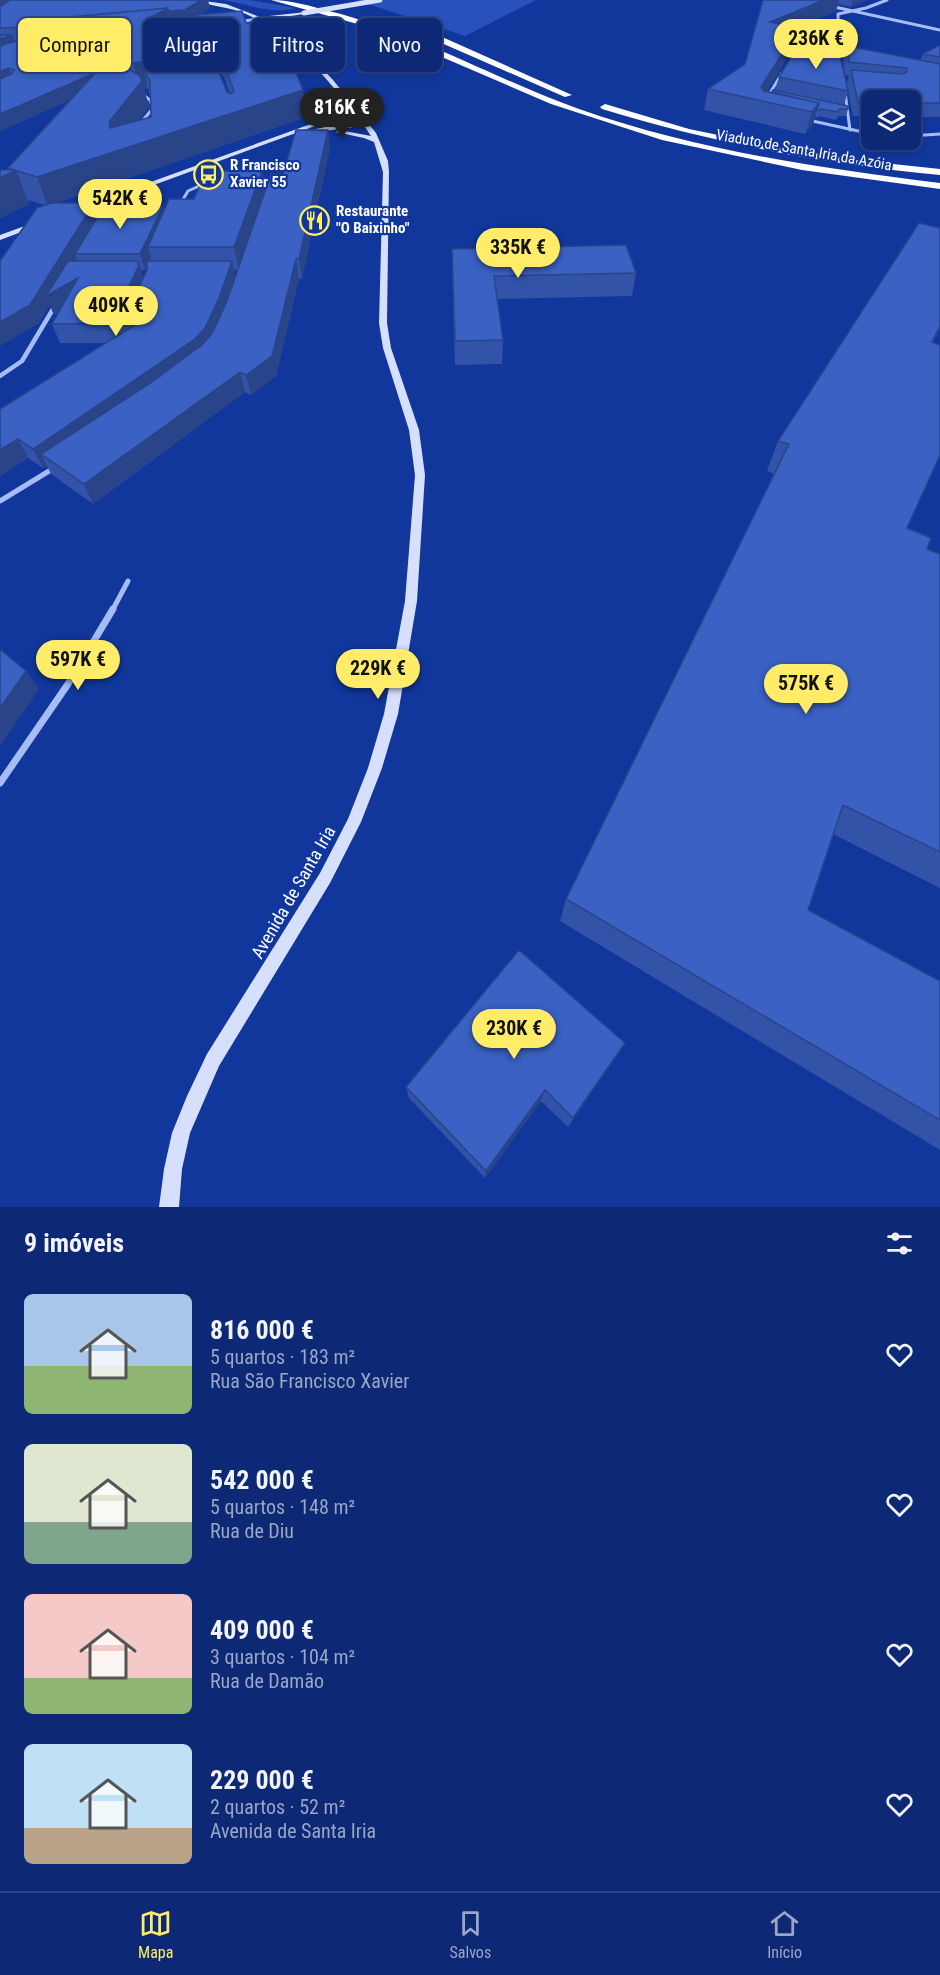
<!DOCTYPE html>
<html lang="pt">
<head>
<meta charset="utf-8">
<style>
  body { margin:0; font-family:"Roboto Condensed",sans-serif; background:#16317a; color:#f1f3f6; height:100vh; display:flex; flex-direction:column; font-size:22px; white-space:nowrap }
  * { box-sizing:border-box; margin:0 }
  p { font-size:20px; color:#9aa6c5 }
  .icon { flex:none; width:33px; height:33px; fill:none; stroke:currentColor; stroke-width:2; stroke-linecap:round; stroke-linejoin:round }
  .map { position:relative; height:1207px; overflow:hidden }
  .details { display:flex; flex-direction:column; background:#0d2975; flex:1 }
  .details>* { flex:none }
  .top-card { position:absolute; left:18px; top:18px; width:600px; height:54px; display:flex; gap:12px }
  .tools { position:absolute; left:861px; top:90px; display:grid; gap:12px }
  .tools a { display:grid; place-items:center; width:60px; height:60px; border-radius:9px; background:#0d2975; box-shadow:0 3px 9px #0003,0 0 0 2px #2d4587; font-size:30px }
  .price { position:absolute; translate:-50% -51px; padding:0 14px; border-radius:21px; background:#ffed69; color:#111; font-size:20px; line-height:39px; filter:drop-shadow(0 2px 3px #0008) }
  .price::after { content:''; position:absolute; left:50%; top:36px; width:18px; height:14px; margin-left:-9px; background:inherit; clip-path:polygon(0 0,100% 0,50% 100%) }
  .price.on { background:#222; color:#fff }
  ul { padding:0; list-style:none }
  li { display:flex; align-items:center; gap:18px; height:150px; padding:0 24px }
  li span { display:grid; place-items:center; flex:none; width:168px; height:120px; border-radius:9px; color:#555 }
  li>.icon { margin-inline-start:auto }
  span .icon { width:72px; height:72px; fill:#fffc; stroke-width:1 }
  li b { font-size:26px }
  h2 { display:flex; justify-content:space-between; align-items:center; height:72px; padding:0 24px; font-size:26px }
  .tag { padding:0 21px; border-radius:9px; background:#0d2975; box-shadow:0 3px 9px #0003,0 0 0 2px #2d4587; font-size:21px; line-height:54px }
  .tag.on { background:#ffed69; color:#111 }
  .tabs { display:flex; justify-content:space-around; align-items:center; height:84px; border-top:2px solid #2d4587; background:#0d2975; font-size:16px; color:#9aa6c5 }
  .tabs a { display:grid; justify-items:center; gap:3px }
  .tabs .on { color:#ffed69 }
  .map>svg:first-child { display:block }
  .green { fill:#2851bc }
  .lines { fill:none; stroke-linecap:round; stroke-linejoin:round }
  .street-far3 { stroke:#a6bcf4; stroke-width:3 }
  .street-far2 { stroke:#a6bcf4; stroke-width:4.5 }
  .street-far1 { stroke:#a6bcf4; stroke-width:5 }
  .street { stroke:#a6bcf4; stroke-width:7 }
  .secondary { fill:#d6e0fd; fill-rule:evenodd }
  .highway { fill:#fff; fill-rule:evenodd }
  .secondary-bridge { stroke:#d6e0fd; stroke-width:5 }
  .wall { fill:#3253a8; fill-rule:evenodd }
  .shaded-wall { fill:#294488 }
  .building { fill:#3a61c3; stroke:#294488; stroke-width:1.5 }
  .labels { text-anchor:middle; dominant-baseline:central; stroke-width:4.5; stroke-linejoin:round; paint-order:stroke }
  .far-street-label { font-size:15px; fill:#fff; stroke:#11379c }
  .far-poi-label { font-size:15px; font-weight:bold; fill:#fff; stroke:#11379c; text-anchor:start }
  .street-label { font-size:18px; fill:#fff; stroke:#11379c }
</style>
</head>
<body>
<div class="map">
<svg width="940" height="1207" viewBox="0 0 940 1207">
  <rect width="100%" height="100%" fill="#11379c"/>
  <path class="green" d="M223,0H249L296,8C271,15 248,4 223,0Z
    M356,0H536L465,36Z"/>
  <g class="lines">
    <path class="street-far3" d="M830,6L940,30
      M238,22L258,19
      M839,61L838,14L866,8L887,0
      M139,92L150,100L153,109
      M845,92L850,130
      M767,98L782,73
      M808,120L872,134
      M140,124L153,108
      M910,136L940,134
      M179,206L188,191L206,183
      M110,213L120,195"/>
    <path class="street-far2" d="M0,376L22,361L56,304"/>
    <path class="street-far1" d="M0,501L54,468
      M112,611L128,581"/>
    <path class="street" d="M0,783L68,684L113,609"/>
    <path class="secondary" d="M197,0L226,4L260,17L306,12L304,14L265,20L302,47L333,80L376,133L388,161L389,172L387,323L391,348L419,430L425,475L417,601L398,714L382,768L361,822L330,883L219,1066L190,1133L182,1169L179,1207H159L164,1169L172,1133L187,1096L207,1054L320,873L348,819L368,768L384,714L405,601L415,475L409,430L383,348L379,323L383,172L374,142L364,138L336,132L339,130L371,136L363,124L354,127L309,133L306,131L360,120L348,105L340,114L315,126L83,211L76,209L311,124C323,118 339,114 344,100C316,66 287,33 246,14C230,7 212,7 197,0Z
      M33,223L40,225L0,240V235Z"/>
    <path class="highway" d="M271,0C291,0 310,6 329,11C417,33 495,79 579,109C696,150 818,168 940,183V189L802,170L662,140L551,104L379,30Z
      M398,20H404L572,95L565,97L398,24Z
      M605,104L689,129L771,146L855,160L940,169V175C825,164 713,143 602,109L600,107Z"/>
    <path class="secondary-bridge" d="M304,13L380,0"/>
  </g>
  <path class="wall" d="M0,0L210,8L200,15L246,23L262,34L283,57L303,90L306,117L56,203H94L98,215L163,206L164,211L194,199L265,190L283,174L330,147L302,279H299L276,376L251,395L245,392L93,504L51,474L47,466L43,468L28,458L0,409L107,343H60L52,324L58,313L54,315L50,305L38,324L45,205L28,200L29,204L0,218V170H9L8,168L72,99L0,131ZM59,35H65L68,42L75,50L71,49ZM219,72L224,77L230,94L227,92ZM148,88L150,96L151,117L139,120L149,107L144,89ZM147,266V270L143,278L141,270H145ZM234,270H238L235,278Z
    M763,0H867L851,7L838,4L836,11L798,28L841,41L837,55L847,83L849,76L845,75L843,59L847,46L920,60L923,54L940,45V117H910V100H872V116H853L848,91L844,105L848,109L846,116H838L836,120L819,116L818,118L815,117L813,124L805,134L704,110L708,89L745,64ZM787,58H790L779,77L775,90L771,92L767,91Z
    M940,228V329L933,343L907,528L927,549L940,554V888L833,834L808,910L940,981V1150L560,921L566,899L774,474L767,471L778,441Z
    M452,272L636,273L632,296L497,299L503,340L502,364L455,365Z
    M625,1043L617,1055L568,1127L541,1101L485,1178L409,1098L406,1087Z"/>
  <path class="shaded-wall" d="M0,0H12L0,16Z
    M201,0H208L210,8L188,22L80,33L168,8Z
    M824,0H839L836,11L766,42L770,22Z
    M853,0H867L851,7Z
    M55,22H61L65,35L37,40L32,27Z
    M12,35L17,48L0,54V39Z
    M792,38L787,58L761,101V87Z
    M204,40L206,51H208L214,76L150,81L143,69L148,88L144,89L149,107L117,150L303,90L306,117L48,206L37,177L139,84L133,63L202,43Z
    M109,67L113,81L0,131V114Z
    M9,68L14,81L0,87V71Z
    M819,103L813,124L805,134L812,112Z
    M328,130L330,147L302,279L299,259Z
    M16,170L29,204L0,218V178Z
    M262,171L266,192L239,270L234,247Z
    M94,203L100,222L75,254L77,260L78,278L85,298L54,315L50,305L38,324L0,346V322Z
    M163,206L167,222L148,247L151,257L145,270L140,254Z
    M296,259L299,279L276,376L251,395L246,375Z
    M138,261L144,279L128,323H120L117,313Z
    M232,261L236,279L210,348L41,454L47,466L43,468L33,449Z
    M940,326V329L917,372Z
    M240,372L245,392L93,504L84,484Z
    M18,439L28,458L0,477V450Z
    M26,671L39,689L0,746V708Z
    M625,1043L617,1055L568,1127L573,1118Z
    M545,1090L541,1101L485,1178L486,1171Z"/>
  <path class="building" d="M10,0H201L185,10L168,11V8L60,18L61,22L32,27L0,28V7Z
    M763,0H824L770,22L841,35V41L792,38L761,87L764,91L819,103L812,112L708,89L745,64Z
    M168,8L148,19L242,11L246,23L258,22L262,34L268,33L273,46H278L283,57L289,54L303,90L37,177L8,168L110,57L140,76L142,81L109,122L110,128L151,117L150,81L143,69L213,58L227,92L231,94L234,91L219,52L207,40H204L202,43L208,51L133,63L90,37L72,31L60,18Z
    M54,30L71,49L90,55L104,64L95,73L0,114V79L12,74L14,70L9,68L0,71V46L37,34Z
    M0,35H12L0,39Z
    M940,45V57L923,54Z
    M847,46L940,64V103H910V100H872V102H858L851,70L903,74L907,72V68L849,62Z
    M794,52L840,55L848,91L779,77Z
    M773,90L848,106V109H840L838,112L821,109L820,110H817L819,103L772,92Z
    M296,130H328L299,259H296L272,356L246,375L240,372L84,484L41,454L149,384L202,345L213,332L227,301L271,174H283Z
    M0,170H16L0,178Z
    M206,171H262L234,247H148L169,199H194Z
    M51,203H94L30,305L0,322V261L37,208Z
    M104,206H163L140,254H75Z
    M919,223L940,228V326L932,342L940,345V455L907,528L931,538L927,549L940,554V852L843,805L808,910L940,981V1120L566,899L789,444L778,441Z
    M626,245L636,273L494,276L503,340L455,341L452,249Z
    M68,261H138V267L117,313L121,319L125,316L147,270V261H232L219,298L205,328L195,339L33,449L18,439L0,450V409L138,323L52,324L78,278L46,296Z
    M0,649L26,671L0,708Z
    M519,950L625,1043L573,1118L545,1090L486,1171L406,1087Z"/>
  <defs>
    <symbol id="bus-ring" viewBox="-11 -11 22 22"><circle r="9.5" fill="#11379c" stroke="#ffed69" stroke-width="1.5"/><path d="M-5-6H5V4H4V6H2V4H-2V6H-4V4H-5ZM-3.5-4V0h7V-4ZM-3.5 1.2v1.5H-2V1.2ZM2 1.2v1.5H3.5V1.2Z" fill="#ffed69"/></symbol>
    <symbol id="restaurant-ring" viewBox="-11 -11 22 22"><circle r="9.5" fill="#11379c" stroke="#ffed69" stroke-width="1.5"/><path d="M-5-6h1v4h1v-4h1v4h1v-4h1v5L-1.5 .5V6h-2V.5L-5-1ZM5-6V6H3V1.5H1.5Q1.5-4 5-6Z" fill="#ffed69"/></symbol>
  </defs>
  <g fill-rule="evenodd">
    <use href="#bus-ring" x="192" y="158" width="33" height="33"/>
    <use href="#restaurant-ring" x="298" y="204" width="33" height="33"/>
  </g>
  <g class="labels">
    <g class="far-street-label">
      <text transform="translate(804 150) rotate(10)">Viaduto de Santa Iria da Azóia</text>
    </g>
    <g class="far-poi-label">
      <text x="230" y="165">R Francisco<tspan x="230" dy="17">Xavier 55</tspan></text>
      <text x="336" y="211">Restaurante<tspan x="336" dy="17">"O Baixinho"</tspan></text>
    </g>
    <g class="street-label">
      <text transform="translate(293 892) rotate(-60)">Avenida de Santa Iria</text>
    </g>
  </g>
</svg>
<div class="tools">
<a><svg class="icon" aria-label="layers" viewBox="0 0 24 24"><path d="M12 4l9 5-9 5-9-5zM3 14l9 5 9-5"/></svg></a>
</div>
<b class="price" style="left:816px;top:70px">236K €</b>
<b class="price on" style="left:342px;top:139px">816K €</b>
<b class="price" style="left:120px;top:230px">542K €</b>
<b class="price" style="left:518px;top:279px">335K €</b>
<b class="price" style="left:116px;top:337px">409K €</b>
<b class="price" style="left:78px;top:691px">597K €</b>
<b class="price" style="left:378px;top:700px">229K €</b>
<b class="price" style="left:806px;top:715px">575K €</b>
<b class="price" style="left:514px;top:1060px">230K €</b>
<div class="top-card">
<a class="tag on">Comprar</a>
<a class="tag">Alugar</a>
<a class="tag">Filtros</a>
<a class="tag">Novo</a>
</div>
</div>
<section class="details">
<h2>9 imóveis<svg class="icon" aria-label="filters" viewBox="0 0 24 24"><path d="M4 7h16M4 17h16"/><circle cx="9" cy="7" r="2"/><circle cx="15" cy="17" r="2"/></svg></h2>
<ul>
<li><span style="background:linear-gradient(#a9c7e8 60%,#8fb573 0)"><svg class="icon" aria-label="home" viewBox="0 0 24 24"><path d="M3 11l9-7 9 7M6 9v11h12V9"/></svg></span><div><b>816 000 €</b><p>5 quartos · 183 m²</p><p>Rua São Francisco Xavier</p></div><svg class="icon" aria-label="heart" viewBox="0 0 24 24"><path d="M12 20l-8-8c-3-5 5-10 8-4 3-6 11-1 8 4z"/></svg></li>
<li><span style="background:linear-gradient(#dfe7d0 65%,#7fa58c 0)"><svg class="icon" aria-label="home" viewBox="0 0 24 24"><path d="M3 11l9-7 9 7M6 9v11h12V9"/></svg></span><div><b>542 000 €</b><p>5 quartos · 148 m²</p><p>Rua de Diu</p></div><svg class="icon" aria-label="heart" viewBox="0 0 24 24"><path d="M12 20l-8-8c-3-5 5-10 8-4 3-6 11-1 8 4z"/></svg></li>
<li><span style="background:linear-gradient(#f6c9c9 70%,#8fb573 0)"><svg class="icon" aria-label="home" viewBox="0 0 24 24"><path d="M3 11l9-7 9 7M6 9v11h12V9"/></svg></span><div><b>409 000 €</b><p>3 quartos · 104 m²</p><p>Rua de Damão</p></div><svg class="icon" aria-label="heart" viewBox="0 0 24 24"><path d="M12 20l-8-8c-3-5 5-10 8-4 3-6 11-1 8 4z"/></svg></li>
<li><span style="background:linear-gradient(#bfe0f5 70%,#b9a48a 0)"><svg class="icon" aria-label="home" viewBox="0 0 24 24"><path d="M3 11l9-7 9 7M6 9v11h12V9"/></svg></span><div><b>229 000 €</b><p>2 quartos · 52 m²</p><p>Avenida de Santa Iria</p></div><svg class="icon" aria-label="heart" viewBox="0 0 24 24"><path d="M12 20l-8-8c-3-5 5-10 8-4 3-6 11-1 8 4z"/></svg></li>
</ul>
</section>
<nav class="tabs">
<a class="on"><svg class="icon" aria-label="map" viewBox="0 0 24 24"><path d="M3 6l6-2 6 2 6-2v14l-6 2-6-2-6 2zM9 4v14M15 6v14"/></svg>Mapa</a>
<a><svg class="icon" aria-label="saved" viewBox="0 0 24 24"><path d="M7 4h10v16l-5-4-5 4z"/></svg>Salvos</a>
<a><svg class="icon" aria-label="home" viewBox="0 0 24 24"><path d="M3 11l9-7 9 7M6 9v11h12V9"/></svg>Início</a>
</nav>
</body>
</html>
